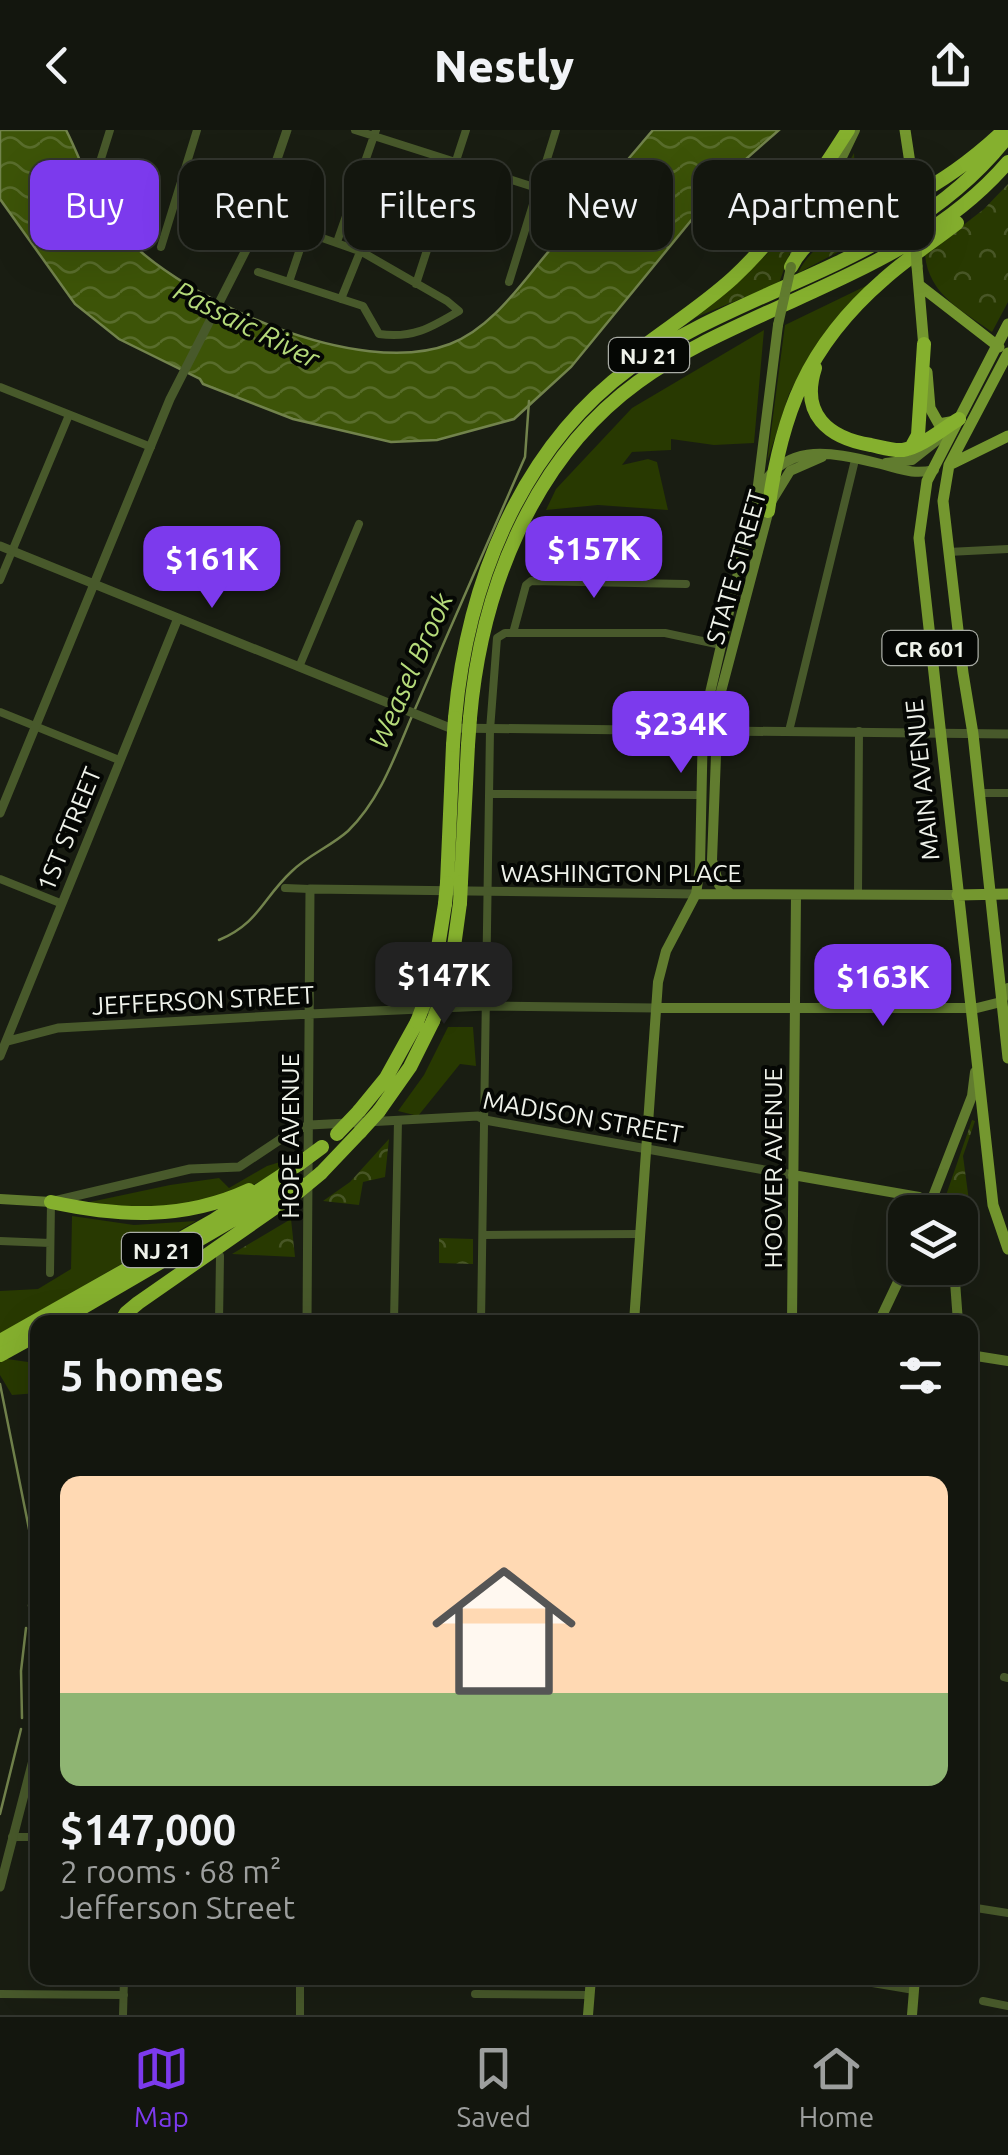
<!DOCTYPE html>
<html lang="en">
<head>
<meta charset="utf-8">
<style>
  body { margin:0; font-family:Ubuntu,sans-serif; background:#1c1f17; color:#f1f3f6; height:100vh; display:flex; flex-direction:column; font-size:38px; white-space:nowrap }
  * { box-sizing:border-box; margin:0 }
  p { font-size:32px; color:#9d9f9e }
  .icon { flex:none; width:55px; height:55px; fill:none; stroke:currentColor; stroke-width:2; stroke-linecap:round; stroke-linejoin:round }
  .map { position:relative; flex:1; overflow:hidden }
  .drawer { position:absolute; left:30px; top:1185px; width:948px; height:670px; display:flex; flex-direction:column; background:#13160e; border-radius:20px; box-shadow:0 10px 40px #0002,0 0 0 2px #32352e }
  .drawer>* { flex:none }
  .guide { position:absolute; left:30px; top:30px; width:950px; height:90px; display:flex; gap:20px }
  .fabs { position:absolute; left:888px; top:1065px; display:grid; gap:20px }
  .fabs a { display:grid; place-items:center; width:90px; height:90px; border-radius:20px; background:#13160e; box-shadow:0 10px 40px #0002,0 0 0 2px #32352e; font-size:50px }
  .price { position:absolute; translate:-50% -85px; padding:0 22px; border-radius:20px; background:#7c3aed; color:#fff; font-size:32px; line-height:65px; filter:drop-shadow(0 2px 5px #0008) }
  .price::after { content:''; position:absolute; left:50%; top:60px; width:30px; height:22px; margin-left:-15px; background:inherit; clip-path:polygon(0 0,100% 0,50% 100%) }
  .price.selected { background:#222; color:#fff }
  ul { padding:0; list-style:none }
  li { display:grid; align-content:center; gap:20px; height:530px; padding:0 30px }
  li+li { border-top:2px solid #32352e }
  li span { display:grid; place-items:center; height:310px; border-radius:20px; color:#555 }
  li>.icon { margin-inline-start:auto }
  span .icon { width:180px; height:180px; fill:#fffc; stroke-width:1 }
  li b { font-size:42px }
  h2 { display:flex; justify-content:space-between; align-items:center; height:120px; padding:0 30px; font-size:42px }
  .chip { padding:0 35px; border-radius:20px; background:#13160e; box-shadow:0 10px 40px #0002,0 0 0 2px #32352e; font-size:35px; line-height:90px }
  .chip.selected { background:#7c3aed; color:#fff }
  header { display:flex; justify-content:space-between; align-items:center; height:130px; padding:0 30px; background:#13160e; font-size:45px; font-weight:800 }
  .tabs { display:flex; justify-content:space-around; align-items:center; height:140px; border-top:2px solid #32352e; background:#13160e; font-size:28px; color:#9d9f9e }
  .tabs a { display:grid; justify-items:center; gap:5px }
  .tabs .selected { color:#7c3aed }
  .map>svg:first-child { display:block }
  .green { fill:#283901 }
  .forest { fill:url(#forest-crowns) }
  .water { fill:url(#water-waves); stroke:#72834c; stroke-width:2.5 }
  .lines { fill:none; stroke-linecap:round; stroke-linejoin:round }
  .stream { stroke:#72834c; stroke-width:2.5 }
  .minor { stroke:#48592b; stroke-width:8 }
  .tertiary { stroke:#48592b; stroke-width:9 }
  .secondary { stroke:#617c2f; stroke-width:10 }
  .primary { stroke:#74972f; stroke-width:11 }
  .motorway { stroke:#85b02e; stroke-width:14 }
  .secondary-bridge { stroke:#617c2f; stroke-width:10 }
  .primary-bridge { stroke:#74972f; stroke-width:11 }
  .motorway-bridge { stroke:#85b02e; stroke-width:14 }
  .labels { text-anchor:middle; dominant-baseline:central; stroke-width:8; stroke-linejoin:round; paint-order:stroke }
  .shield { fill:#050704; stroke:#a9aca5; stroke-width:2.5 }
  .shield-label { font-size:22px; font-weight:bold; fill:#eff2ea }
  .street-label { font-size:25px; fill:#eff2ea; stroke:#050704 }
  .water-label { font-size:28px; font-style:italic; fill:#b5da7a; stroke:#050704 }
</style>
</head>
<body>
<header><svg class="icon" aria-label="back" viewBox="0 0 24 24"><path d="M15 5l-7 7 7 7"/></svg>Nestly<svg class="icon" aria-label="share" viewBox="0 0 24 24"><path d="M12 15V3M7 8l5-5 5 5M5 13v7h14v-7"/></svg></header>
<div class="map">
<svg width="1008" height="1885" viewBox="0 0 1008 1885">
  <defs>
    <pattern id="forest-crowns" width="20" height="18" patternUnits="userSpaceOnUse" patternTransform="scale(2.5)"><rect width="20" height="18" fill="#283901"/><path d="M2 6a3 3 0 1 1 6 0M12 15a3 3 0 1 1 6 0" fill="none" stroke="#485626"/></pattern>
    <pattern id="water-waves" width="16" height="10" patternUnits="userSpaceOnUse" patternTransform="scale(2.5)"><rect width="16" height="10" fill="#3d5408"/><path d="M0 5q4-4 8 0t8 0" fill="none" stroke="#596d2c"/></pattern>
  </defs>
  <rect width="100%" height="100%" fill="#191d12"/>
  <path class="green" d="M874,152L811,223L789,264L767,332L785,195Z
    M764,200L754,313L714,315L671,309V320L632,322L622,335L648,329L657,332L668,380L598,375L546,380L556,359L632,278Z
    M448,897H473L476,936L460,934L418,986L398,981L424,945Z
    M293,1028C261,1057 214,1074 171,1080C141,1085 106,1077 76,1075L170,1055L219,1048L229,1058L267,1036Z
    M72,1086L134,1095L196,1091L0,1204V1161L38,1159L71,1139Z"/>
  <path class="forest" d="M854,23L855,49L870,50L901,67L810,104Z
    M824,52L802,90L779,153L694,188L766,125Z
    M1008,54V172L992,202C962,180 929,165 925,125L984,79Z
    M901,85L899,90L798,143C817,103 861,97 901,85Z
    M972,990L975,991L963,1026L969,1071L975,1076L961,1074L956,1079L943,1074Z
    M389,1009L385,1047L363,1052L359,1075L323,1071L350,1052Z
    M291,1089L295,1127L232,1124Z
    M439,1108L473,1109V1134L439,1133Z
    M0,1228L35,1233L37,1263L12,1265L0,1245Z"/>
  <path class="water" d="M0,0H66C85,37 94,76 124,106C187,172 359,249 450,214C492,198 521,154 549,121C584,81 618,41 653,0H779L730,43L571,237L514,289L437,310L391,312L293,289L203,254L200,249L119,209L75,174L0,69Z"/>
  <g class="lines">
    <path class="stream" d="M415,579L525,327L529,271
      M219,810C259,793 263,768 291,742C308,725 330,717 348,701C380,670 395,626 412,586
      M0,1254L35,1429L29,1476
      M22,1588L21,1541L26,1498
      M0,1684L21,1599"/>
    <path class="minor" d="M355,0L584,73
      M94,51L110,0
      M337,112L376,0
      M161,117L197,0
      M258,142L363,176L379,204C413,209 432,197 459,181L447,171L362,122L260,86
      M289,152L306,101
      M509,152L556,0
      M416,154L466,0
      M341,169L360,122
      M0,257L151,317
      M948,422L1008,419
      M0,450L69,285
      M513,503L526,455L531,451L686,454
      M299,537L359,394
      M0,582L119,630
      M789,601L855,330
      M978,663H1008
      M490,664L700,665
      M0,749L60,773
      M285,758L310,759
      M858,765L859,601
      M483,1105L640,1104
      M0,1111L50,1113
      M50,1143L51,1072
      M219,1192L220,1126
      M394,1192L398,990
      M481,1192L490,600L497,508L505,503H665L721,515
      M1004,1547L1008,1548
      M12,1707H38
      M970,1777L1008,1783
      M843,1848L914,1860
      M0,1864L124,1865
      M475,1864L589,1865
      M983,1871L1008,1876
      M123,1885L124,1848
      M300,1885V1848"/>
    <path class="tertiary" d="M0,416L450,598L1008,604
      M0,683L170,269L246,120L287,0
      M8,911L58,898L310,884L486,876L657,878
      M0,926L178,488
      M54,1071L190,1039L239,1037L293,1001L310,995L478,986L485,990L793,1045
      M307,1192L310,759L696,764
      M38,1527L34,1543L38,1571
      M0,1757L38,1611"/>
    <path class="secondary" d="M795,125L855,0
      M886,333L912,330L945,304
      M758,355L778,195
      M696,764L957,765
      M731,764L719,755L712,730L718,573L771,372L790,341L822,327
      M657,878H977L1001,872L1008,858
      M793,1045L919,1067L944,1082
      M0,1069L51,1072
      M927,1082L972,966L975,942
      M954,1138L958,1192
      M634,1192L658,852L666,821L696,764L700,737L703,593L755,370C780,310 828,321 881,334C901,339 913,345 934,340
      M792,1192L796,765
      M879,1192L905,1137
      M970,1225L1008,1231
      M588,1885L591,1848
      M912,1885L915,1848"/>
    <path class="primary" d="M905,0L913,53
      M917,136L924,218
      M919,155L999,217
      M1008,194L927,351L919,408L993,1075L1008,1119
      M1008,223L949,335L943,371L963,543L973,604L1008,928
      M927,242L930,278L939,294L950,292
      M949,335L1008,306
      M957,765L1008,764"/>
    <path class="motorway" d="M791,137C816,88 865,92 910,68C943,51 973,29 1000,4
      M621,234C657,204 698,180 733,148C778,106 815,52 848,0
      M815,238C800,284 828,308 871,315C881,317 892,321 903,320C922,317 942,299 959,289
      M912,316L918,305L924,214
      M768,381C781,284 807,216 883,150C906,129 933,112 957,93
      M455,588C467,455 520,319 630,238C673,207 722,185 771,163C860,124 947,85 1008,6
      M470,588C481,461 532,329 638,252C684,219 736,197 786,174C867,137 949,101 1008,32
      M461,752L468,615
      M447,753L453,615
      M441,870L452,831L460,773
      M425,871L436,830L445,774
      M359,981L386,948L417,892
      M379,981L410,937L433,891
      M321,1043L360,1002
      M51,1072C120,1087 184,1090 249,1060
      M58,1192L298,1052
      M121,1192L126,1183L138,1173L296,1063
      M0,1211L214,1090L299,1034"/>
    <path class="secondary-bridge" d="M778,195L791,137"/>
    <path class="primary-bridge" d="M913,53L917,136"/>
    <path class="motorway-bridge" d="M453,615L455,588
      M468,615L470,588
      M460,773L461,752
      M445,774L447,753
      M433,891L441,870
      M417,892L425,871
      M360,1002L379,981
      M337,1004L359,981
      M299,1034L322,1017
      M298,1062L321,1043
      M0,1225L38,1204"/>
  </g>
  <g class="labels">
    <g class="shield">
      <rect x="609" y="208" width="80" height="34" rx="8"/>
      <rect x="882.5" y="501" width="95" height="34" rx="8"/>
      <rect x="122" y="1103" width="80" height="34" rx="8"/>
    </g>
    <g class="shield-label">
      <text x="649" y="225">NJ 21</text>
      <text x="930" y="518">CR 601</text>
      <text x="162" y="1120">NJ 21</text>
    </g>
    <g class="street-label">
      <text transform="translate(736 437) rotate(-74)">STATE STREET</text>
      <text transform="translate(922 650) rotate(-96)">MAIN AVENUE</text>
      <text transform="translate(69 699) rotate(-68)">1ST STREET</text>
      <text x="621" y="743">WASHINGTON PLACE</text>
      <text transform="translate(203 870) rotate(-3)">JEFFERSON STREET</text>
      <text transform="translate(583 987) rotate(10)">MADISON STREET</text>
      <text transform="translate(290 1006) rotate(-90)">HOPE AVENUE</text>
      <text transform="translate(773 1038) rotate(-90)">HOOVER AVENUE</text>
    </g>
    <g class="water-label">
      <text transform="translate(247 194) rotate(27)">Passaic River</text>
      <text transform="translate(410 540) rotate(-66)">Weasel Brook</text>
    </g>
  </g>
</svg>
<div class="fabs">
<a><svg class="icon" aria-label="layers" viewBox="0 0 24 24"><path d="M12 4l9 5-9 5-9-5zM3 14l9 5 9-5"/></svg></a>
</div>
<b class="price" style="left:594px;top:471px">$157K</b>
<b class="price" style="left:212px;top:481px">$161K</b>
<b class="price" style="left:681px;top:646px">$234K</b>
<b class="price selected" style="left:444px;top:897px">$147K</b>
<b class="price" style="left:883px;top:899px">$163K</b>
<div class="guide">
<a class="chip selected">Buy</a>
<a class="chip">Rent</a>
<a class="chip">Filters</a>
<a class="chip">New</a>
<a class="chip">Apartment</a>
</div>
<section class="drawer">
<h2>5 homes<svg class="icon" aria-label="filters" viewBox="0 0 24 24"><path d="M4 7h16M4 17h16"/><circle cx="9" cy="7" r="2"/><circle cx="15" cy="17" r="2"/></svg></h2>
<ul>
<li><span style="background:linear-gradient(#ffd9b3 70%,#8fb573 0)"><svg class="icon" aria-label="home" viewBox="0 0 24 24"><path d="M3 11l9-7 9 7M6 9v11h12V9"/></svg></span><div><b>$147,000</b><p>2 rooms · 68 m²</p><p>Jefferson Street</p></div></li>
</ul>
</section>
</div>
<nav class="tabs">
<a class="selected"><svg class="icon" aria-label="map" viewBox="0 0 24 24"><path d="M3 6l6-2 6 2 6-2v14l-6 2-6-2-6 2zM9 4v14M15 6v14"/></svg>Map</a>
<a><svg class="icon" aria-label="saved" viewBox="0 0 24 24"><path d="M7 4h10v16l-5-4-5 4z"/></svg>Saved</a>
<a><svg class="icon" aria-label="home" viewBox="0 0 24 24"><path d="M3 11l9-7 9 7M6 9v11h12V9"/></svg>Home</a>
</nav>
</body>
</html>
